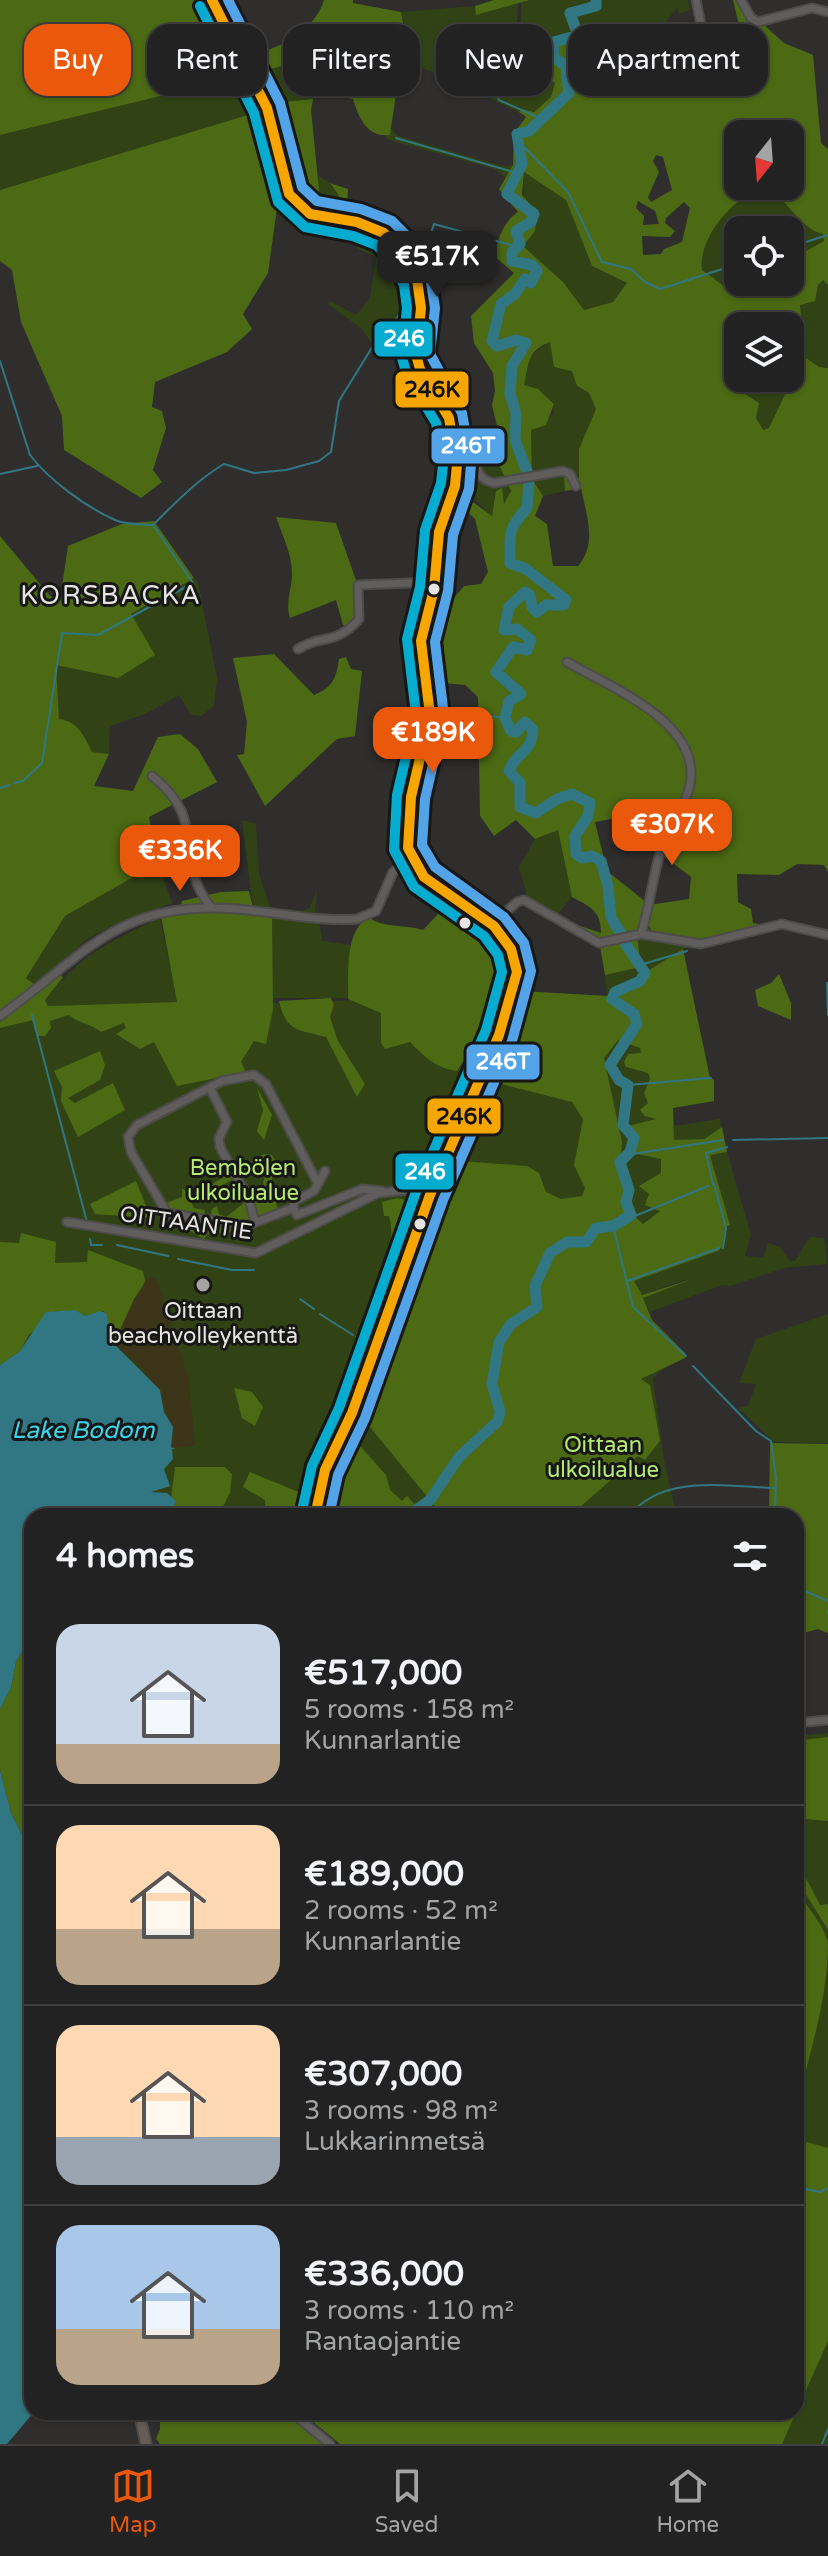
<!DOCTYPE html>
<html lang="en">
<head>
<meta charset="utf-8">
<style>
  body { margin:0; font-family:"Varela Round",sans-serif; background:#2b2a2a; color:#f1f3f6; height:100vh; display:flex; flex-direction:column; font-size:30px; white-space:nowrap }
  * { box-sizing:border-box; margin:0 }
  p { font-size:26px; color:#a3a4a5 }
  .icon { flex:none; width:44px; height:44px; fill:none; stroke:currentColor; stroke-width:2; stroke-linecap:round; stroke-linejoin:round }
  .map { position:relative; flex:1; overflow:hidden }
  .panel { position:absolute; left:24px; top:1508px; width:780px; height:912px; display:flex; flex-direction:column; background:#232222; border-radius:24px; box-shadow:0 2px 6px #0004,0 0 0 2px #403f40 }
  .panel>* { flex:none }
  .hud { position:absolute; left:24px; top:24px; width:780px; height:72px; display:flex; gap:16px }
  .needle { width:52px; rotate:197deg }
  .tools { position:absolute; left:724px; top:120px; display:grid; gap:16px }
  .tools a { display:grid; place-items:center; width:80px; height:80px; border-radius:16px; background:#232222; box-shadow:0 2px 6px #0004,0 0 0 2px #403f40; font-size:40px }
  .price { position:absolute; translate:-50% -68px; padding:0 18px; border-radius:16px; background:#ea580c; color:#fff; font-size:26px; line-height:52px; filter:drop-shadow(0 2px 4px #0008) }
  .price::after { content:''; position:absolute; left:50%; top:48px; width:24px; height:18px; margin-left:-12px; background:inherit; clip-path:polygon(0 0,100% 0,50% 100%) }
  .price.selected { background:#222; color:#fff }
  ul { padding:0; list-style:none }
  li { display:flex; align-items:center; gap:24px; height:200px; padding:0 32px }
  li+li { border-top:2px solid #403f40 }
  li span { display:grid; place-items:center; flex:none; width:224px; height:160px; border-radius:24px; color:#555 }
  li>.icon { margin-inline-start:auto }
  span .icon { width:96px; height:96px; fill:#fffc; stroke-width:1 }
  li b { font-size:34px }
  h2 { display:flex; justify-content:space-between; align-items:center; height:96px; padding:0 32px; font-size:34px }
  .pill { padding:0 28px; border-radius:24px; background:#232222; box-shadow:0 2px 6px #0004,0 0 0 2px #403f40; font-size:28px; line-height:72px }
  .pill.selected { background:#ea580c; color:#fff }
  .dock { display:flex; justify-content:space-around; align-items:center; height:112px; border-top:2px solid #403f40; background:#232222; font-size:22px; color:#a3a4a5 }
  .dock a { display:grid; justify-items:center; gap:4px }
  .dock .selected { color:#ea580c }
  .map>svg:first-child { display:block }
  .green { fill:#314315 }
  .forest { fill:#4b6a13; fill-rule:evenodd }
  .sand { fill:#3d3519 }
  .water { fill:#317783 }
  .lines { fill:none; stroke-linecap:round; stroke-linejoin:round }
  .stream { stroke:#317783; stroke-width:2 }
  .river { stroke:#317783; stroke-width:11 }
  .minor-casing { stroke:#4d4c4b; stroke-width:11 }
  .major-casing { stroke:#4d4c4b; stroke-width:13 }
  .minor { stroke:#5f5e5d; stroke-width:7 }
  .major { stroke:#655e58; stroke-width:9 }
  .bus-1-casing { stroke:#171716; stroke-width:16 }
  .bus-2-casing { stroke:#171716; stroke-width:16 }
  .bus-3-casing { stroke:#171716; stroke-width:16 }
  .bus-1 { stroke:#f7a600; stroke-width:10 }
  .bus-2 { stroke:#06acd0; stroke-width:10 }
  .bus-3 { stroke:#53a3e8; stroke-width:10 }
  .bus-dot { fill:#e5e4e2; stroke:#171716; stroke-width:3 }
  .poi-dot { fill:#a5a4a3; stroke:#171716; stroke-width:3 }
  .labels { text-anchor:middle; dominant-baseline:central; stroke-width:6; stroke-linejoin:round; paint-order:stroke }
  .park-label { font-size:22px; fill:#b6ea73; stroke:#171716 }
  .street-label { font-size:22px; fill:#e5e4e2; stroke:#171716 }
  .poi-label { font-size:22px; fill:#e5e4e2; stroke:#171716 }
  .water-label { font-size:24px; font-style:italic; fill:#3bd5eb; stroke:#171716 }
  .quarter-label { font-size:26px; letter-spacing:2px; fill:#e5e4e2; stroke:#171716 }
  .line-badge { stroke:#171716; stroke-width:3 }
  .badge-label { font-size:22px; text-anchor:middle; font-weight:bold; fill:#fff }
  .pale-badge-label { font-size:22px; text-anchor:middle; font-weight:bold; fill:#111 }
</style>
</head>
<body>
<div class="map">
<svg width="828" height="2444" viewBox="0 0 828 2444">
  <rect width="100%" height="100%" fill="#2f2e2d"/>
  <path class="green" d="M530,0H688L690,10L679,14L677,8L663,25L550,43L521,26V3Z
    M518,3L517,24L524,32L548,44L533,52L555,82L551,97L534,112L522,109L519,112L408,61L402,63L399,73L313,99L274,103L255,73L403,36L406,30L401,12L475,6L477,15Z
    M239,77L258,112L0,190V135Z
    M391,129L398,136L502,166L513,165L506,178L495,169L389,140L385,137Z
    M524,172L566,200L592,266L628,284L613,302L584,310L563,282L523,246Z
    M317,175L330,183L339,196L336,206L344,215L351,210L376,217L388,226L414,260L418,259L426,298L422,354L437,389C430,377 420,364 419,350C418,334 425,317 424,300C424,279 403,244 387,231C363,211 329,223 305,206L319,190Z
    M763,188C789,198 796,227 823,234L825,241L790,260V230H738V282H758L731,291L702,270C698,237 733,197 763,188Z
    M363,240L382,250L388,274L397,273L406,318L375,348L362,329L328,304L330,301L356,315L370,298L376,257L356,248Z
    M823,280L828,285V368L819,367L803,357L769,428L762,430L756,418L759,403L739,390L737,370L738,378H790V347L804,338L800,304Z
    M549,341L572,371L577,386L589,393L596,409L579,449V478L564,476L565,491L543,496L532,479L531,430L553,415L554,405L543,393L524,385L527,359Z
    M479,445L493,452L511,491L504,506L496,491L492,517C477,499 469,501 470,474L474,472L467,450Z
    M194,578L198,583L217,678L214,706L201,716L191,715L179,695L145,714L110,726L109,754L92,752L83,733L59,719L55,665L118,678L131,614Z
    M242,820L256,824L259,874L270,907L303,911L310,908L317,890L315,913L253,908Z
    M558,830L572,897L555,917L528,899L519,867L535,839Z
    M158,863L172,903L113,925L86,940L37,986L26,978L65,916Z
    M646,902L690,945L608,997L640,1048L642,1053L626,1067L648,1073L658,1120L628,1126L661,1158V1173L649,1194L660,1211L642,1224L634,1212L618,1222L646,1376L668,1365L653,1378L664,1460L677,1516H136L165,1495L151,1491L156,1488L146,1485C176,1445 177,1448 161,1401L0,1368V1025L29,1011L507,995L520,991L607,996L605,975L641,967L637,935Z
    M272,916L319,921L322,941L350,945L348,998H272Z
    M156,920H160L178,1002L48,1006L45,1000C78,957 108,942 156,920Z
    M720,1119L722,1127L704,1139L674,1141L673,1126Z
    M727,1152L751,1235L745,1256L763,1258L768,1243L780,1247L790,1261H795L810,1237L824,1238L827,1264L784,1268L730,1286L722,1285L650,1312L643,1298L691,1278L641,1295L634,1281L718,1251L725,1227L729,1224L710,1154Z
    M828,1314V1443L774,1442L738,1408L748,1406L756,1384L739,1383L756,1339Z
    M828,1733V2444H540L796,2412V1736Z"/>
  <path class="forest" d="M0,0H204L239,77L0,135Z
    M324,0H353V3L401,12L405,34L255,73L245,57C274,51 315,32 324,0Z
    M494,0H530L476,15L475,6Z
    M733,0H737L751,23L765,26L784,43L813,55L821,143L828,149V285L823,280L818,285L815,301L800,305L804,339L790,347V326H738L739,390L759,403L756,418L763,430L769,428L803,356L819,367L828,368V872L824,865L797,864L779,875L737,874L738,902L751,909L753,923L764,925L701,942L654,936L647,921L649,905L689,899L691,877L636,835L631,815L595,822L607,871L646,902L637,935L641,967L605,975L600,946L575,928L577,925L601,933C601,910 590,907 572,897L558,830L535,839L516,820L494,836L480,816L478,697L465,685L432,682L444,646L437,630L442,612L464,586L481,584L488,572L475,519L456,500L462,467L461,448L467,450L475,472L470,474L469,484L476,492L473,502L492,516L496,491L502,488L504,504L511,491L493,452L479,445L477,430L497,426L492,405L495,391L493,373L474,343L471,316L514,273L494,256C498,239 503,222 518,212L499,189L513,165L514,133L526,117L519,112L522,109L534,112L551,97L555,83L530,69L533,52L562,39L663,25L659,52L670,62L728,57L739,25ZM738,134H790V186H738ZM656,155L663,157L672,190L651,202L648,197L659,172L653,161ZM524,172L566,200L592,266L627,283L613,302L584,310L563,282L523,246L535,231L537,212L522,195ZM763,188C789,197 796,227 823,234L824,241L790,260V282H758L731,291L702,270C698,238 733,197 763,188ZM638,201L655,211L659,224L643,225L644,216L636,208ZM684,202L690,208L682,242L664,249L661,254L643,255L642,236L670,237L675,231L665,223L666,218ZM550,342L554,367L572,371L577,386L589,393L596,409L579,449V478L564,476L565,491L581,488C586,515 598,543 578,566H553L547,524L535,516L543,496L532,479L531,430L546,425L554,404L538,389L524,385C529,364 527,350 550,342Z
    M399,73L390,135C367,138 359,118 353,99L327,93Z
    M313,99L311,110L319,190L316,200L305,206C277,178 285,137 274,103Z
    M258,112L271,186L278,201L268,273L243,314L252,329L227,352L155,382L152,407L162,411L166,428L153,470L162,482L141,498L64,450L62,416L21,322L12,270L0,261V190Z
    M330,183L348,189L347,206L351,210L343,215L336,211L339,196Z
    M276,517L336,523L359,589L362,625H343L336,600L290,618C285,602 292,589 292,573C292,554 282,535 276,517Z
    M154,521L194,578L131,614L155,655L118,678L56,665L59,719C78,721 85,737 92,752L109,754L94,786L133,791L158,737L180,734L198,749L217,782L149,817L158,863L65,916L26,978L37,986L0,1013V536L50,596L60,600L68,546L122,524Z
    M274,654L314,695C333,687 336,679 339,659L346,657L351,669L362,671L355,736L337,739L265,806L237,755L244,754L247,722L233,658Z
    M249,891L253,908L216,904L181,905L182,901L221,892Z
    M431,896C461,920 501,942 502,984L473,1069L468,1053L457,1071C435,1068 425,1057 410,1042L385,1049L381,1043V1013L348,999C349,973 344,933 368,917C384,929 406,924 423,930L438,914Z
    M206,910L272,916L273,1009L266,1044L254,1041L241,1062L246,1072L177,1086L154,1042L140,1049L116,1034L126,1028L124,1023L101,1032C90,1023 79,1024 69,1015L50,1021L51,1028L45,1036H38L33,1020L0,1028V1022L59,974L63,977L45,1000L48,1006L177,1002L161,916Z
    M683,949L710,1078L714,1080V1101L673,1108L674,1140L704,1139L722,1127L727,1152L710,1155L730,1225L725,1227L722,1247L718,1251L634,1281L642,1295L692,1279L643,1298L652,1320L686,1354L685,1358L641,1379L650,1385L660,1441L645,1460L638,1456L579,1508L581,1516H443L361,1416C369,1377 436,1178 461,1161L527,1166L539,1173L546,1192L561,1199L582,1196L585,1188L574,1165L583,1119L572,1102L486,1080L520,991L608,996ZM618,1040L640,1048L641,1053L628,1054L624,1062L626,1067L648,1073L650,1079L644,1093L648,1103L640,1110L645,1116L656,1119L628,1126L633,1153L661,1159V1173L639,1186L649,1194L645,1205L660,1211L643,1224L621,1202L628,1198L629,1190L620,1166L622,1142L604,1058Z
    M779,974L791,1003V1020L758,1006L755,990L771,983Z
    M331,998L334,1005L330,1017L338,1041L365,1084L357,1097L326,1037C299,1030 286,1032 279,1001Z
    M100,1051L105,1065L100,1080L68,1098L75,1103L113,1083L125,1110L78,1137L61,1101L62,1087L54,1071Z
    M257,1088L272,1115L264,1140L257,1131L263,1110Z
    M264,1154L272,1155L275,1160L271,1184L278,1210L258,1219L252,1202L266,1192L263,1183L267,1167L260,1163L241,1177L236,1170Z
    M229,1174L232,1180L191,1201L194,1208L205,1210L204,1218L165,1208L166,1203L182,1197V1188L191,1196Z
    M136,1181L151,1218L95,1214L90,1204Z
    M244,1194L252,1222L210,1219L212,1209L217,1206L219,1214L226,1217L244,1203L241,1195Z
    M397,1198L418,1203L388,1295L372,1296C386,1275 396,1241 389,1216H384L382,1202Z
    M192,1221L237,1227L236,1232L208,1234L204,1239L187,1229Z
    M21,1233L56,1242L55,1263L87,1262L88,1250L143,1271L145,1281L113,1344L104,1311L85,1316L55,1311L29,1335L20,1351L0,1365V1242L19,1243Z
    M367,1344L369,1350L354,1387L349,1385Z
    M234,1388L252,1392L263,1407L255,1426L242,1418Z
    M334,1415L343,1422L324,1461L328,1428Z
    M352,1437L386,1475L390,1490L402,1501L407,1496L425,1516H318C321,1492 331,1452 352,1437Z
    M770,1443L828,1444V1633L818,1629L796,1635V1516H769Z
    M175,1467H225L232,1474L230,1493L218,1516H170L175,1504L171,1498Z
    M250,1472L306,1495L308,1516H266L265,1500L243,1487Z
    M32,1633V1874L28,1846L11,1813L0,1770V1709L11,1688L16,1662Z
    M828,1737V1821L796,1818V1741Z
    M796,1859L820,1905L828,1904V1930L796,1878Z
    M796,1891C806,1904 825,1927 828,1943C828,2002 808,2056 796,2112Z
    M803,2141L828,2148V2341L782,2444H340L301,2412H796V2142Z
    M160,2412H168L167,2422L178,2420L177,2412H286L325,2444H160L156,2439L160,2429Z"/>
  <path class="sand" d="M150,1276L157,1279L189,1380L195,1446L171,1448C171,1415 162,1388 137,1364C129,1356 120,1352 114,1344L134,1299Z"/>
  <path class="water" d="M469,68L497,88L495,90L457,74Z
    M75,1310L85,1316L100,1311L106,1313L114,1344L160,1390L164,1412L173,1427L171,1447L175,1449H172L173,1459L164,1469L170,1486L151,1492L167,1493L176,1501L170,1516H32V1633L16,1662L11,1688L0,1709V1365L20,1351L46,1312Z
    M0,1770L11,1813L28,1846L32,1874L34,2412L7,2444H0Z"/>
  <g class="lines">
    <path class="stream" d="M495,90L499,100L542,119
      M396,138L517,173
      M520,143L568,192L602,262L631,269L645,282L660,289L738,264
      M790,247L828,235
      M418,272L434,224L518,247
      M0,361L30,455C50,481 86,507 115,520C126,525 141,524 153,525L193,583L98,635L62,633L42,763L23,781L14,783
      M0,474L37,466
      M154,524C176,502 197,480 224,464L254,473L286,470L319,461L331,452L339,401L371,349L406,307
      M424,761L452,747L492,716L505,718
      M0,788L10,785
      M640,965L687,951
      M827,983L828,1015
      M32,1015L87,1222
      M628,1085L711,1078
      M733,1140L828,1138
      M626,1155L723,1140
      M713,1184L706,1153L727,1147
      M714,1184L726,1228L723,1248
      M630,1218L708,1186
      M613,1226L633,1307L686,1356
      M90,1239L91,1245H102
      M117,1245L168,1256
      M178,1259L232,1270H254
      M627,1281L719,1248
      M300,1299L314,1309
      M320,1314L353,1335
      M356,1337L361,1340
      M693,1366L756,1431L771,1441L776,1478L775,1516
      M629,1516C664,1473 725,1487 776,1488
      M796,1587L828,1601
      M828,1610V1614
      M796,2188L797,2187
      M802,2188L820,2192L828,2188
      M822,2444L828,2429"/>
    <path class="river" d="M528,474L515,440L516,414L510,393L512,366L526,343L516,340L497,346L492,341L501,304L515,294L525,279L531,283L537,271L532,265L512,261V252L520,244L516,231L531,222L534,214L507,194L522,164L517,134L529,131L569,93L566,66L553,57L554,42L578,35L570,13L596,6V0
      M529,480L527,508C507,530 510,533 510,563L526,569L566,600L564,605H546L537,612L532,607L530,595L525,592L509,607L504,630L517,629L531,640L527,650L513,647L496,672L521,694L509,701L505,718L511,731L516,732L525,722L533,730C531,755 515,752 509,771L520,783V807L536,813L557,799L572,794L590,803L588,816L575,836L576,854L582,858L592,856L601,861L608,886L611,917L621,934
      M408,1516L430,1500L459,1457L498,1421L500,1411L492,1384L499,1342L511,1324L537,1307L535,1286L550,1253L567,1242H586L596,1228L613,1226L631,1215L626,1202L629,1190L620,1162L630,1152L634,1138L623,1125L628,1085L619,1080L610,1065L637,1024L634,1014L612,999L615,992L640,981L645,973L623,940"/>
    <defs>
      <path id="minor" d="M696,0L701,25
        M741,0L751,18L758,22L812,8L828,12
        M455,436H461C480,449 468,478 494,483L563,471L570,474L576,486
        M298,649C323,633 334,647 359,619L358,585L435,582
        M567,662C613,689 706,724 689,789C683,811 668,829 661,850C652,878 650,907 641,934
        M152,776C210,821 172,860 211,907
        M492,925L517,902L524,900L599,943L641,934L701,944L782,924L828,935
        M0,1016C87,954 117,900 236,909C276,912 318,922 357,919L376,911L393,872L411,858
        M210,1088L227,1122L219,1138L220,1147L249,1199L255,1223
        M325,1171L314,1191L295,1201L293,1208L297,1215L362,1189L382,1191
        M293,1208L246,1226L167,1213L131,1152L128,1137L137,1125L222,1081L254,1075L266,1084L317,1182
        M67,1222L256,1253L378,1193L408,1190L430,1195
        M796,1723L828,1720
        M291,2412L330,2444"/>
      <path id="major" d="M212,0L267,108L289,194L310,214L357,222L384,233L399,248L417,280L421,308L416,355L420,369L449,418L457,464L455,486L439,532L434,589L421,641L430,715L411,797L408,848L424,877L494,926L511,949L517,972L499,1035L430,1195L352,1413L325,1470L317,1495L315,1516
        M139,2412L146,2444"/>
    </defs>
    <use href="#minor" class="minor-casing"/>
    <use href="#major" class="major-casing"/>
    <use href="#minor" class="minor"/>
    <use href="#major" class="major"/>
    <defs>
      <path id="bus-1" d="M212,0L267,108L289,194L310,214L357,222L384,233L399,248L417,280L421,308L416,355L420,369L449,418L457,464L455,486L439,532L434,589L421,641L430,715L411,797L408,848L424,877L494,926L511,949L517,972L499,1035L430,1195L352,1413L325,1470L315,1516"/>
      <path id="bus-2" d="M200,6L254,113L278,202L305,227L353,236L376,245L388,257L404,285L407,308L402,358L407,375L436,423L443,465L441,483L425,530L420,587L407,639L416,714L397,795L394,850L414,887L484,936L498,955L502,972L486,1030L417,1189L339,1408L312,1466L301,1515"/>
      <path id="bus-3" d="M228,0L280,103L302,187L317,201L361,209L392,221L411,240L430,276L435,308L430,354L462,413L471,464L469,489L453,535L448,591L435,642L444,716L425,799L422,845L435,867L504,917L524,943L531,971L512,1041L443,1200L365,1418L338,1475L329,1516"/>
    </defs>
    <use href="#bus-1" class="bus-1-casing"/>
    <use href="#bus-2" class="bus-2-casing"/>
    <use href="#bus-3" class="bus-3-casing"/>
    <use href="#bus-1" class="bus-1"/>
    <use href="#bus-2" class="bus-2"/>
    <use href="#bus-3" class="bus-3"/>
  </g>
  <g class="bus-dot">
    <circle cx="434" cy="589" r="7"/>
    <circle cx="465" cy="923" r="7"/>
    <circle cx="420" cy="1224" r="7"/>
  </g>
  <circle class="poi-dot" cx="203" cy="1285" r="8"/>
  <g class="labels">
    <g class="park-label">
      <text x="243" y="1168">Bembölen<tspan x="243" dy="25">ulkoilualue</tspan></text>
      <text x="603" y="1445">Oittaan<tspan x="603" dy="25">ulkoilualue</tspan></text>
    </g>
    <g class="street-label">
      <text transform="translate(186 1223) rotate(8)">OITTAANTIE</text>
    </g>
    <g class="poi-label">
      <text x="203" y="1311">Oittaan<tspan x="203" dy="25">beachvolleykenttä</tspan></text>
    </g>
    <g class="water-label">
      <text x="83" y="1430">Lake Bodom</text>
    </g>
    <g class="quarter-label">
      <text x="111" y="595">KORSBACKA</text>
    </g>
  </g>
  <g class="line-badge">
    <rect x="373" y="320" width="61" height="38" rx="8" fill="#06acd0"/>
    <rect x="394" y="370" width="76" height="39" rx="8" fill="#f7a600"/>
    <rect x="430" y="427" width="76" height="38" rx="8" fill="#53a3e8"/>
    <rect x="465" y="1043" width="76" height="38" rx="8" fill="#53a3e8"/>
    <rect x="426" y="1097" width="76" height="38" rx="8" fill="#f7a600"/>
    <rect x="394" y="1152" width="61" height="39" rx="8" fill="#06acd0"/>
  </g>
  <g class="badge-label">
    <text x="404" y="346">246</text>
    <text x="468" y="453">246T</text>
    <text x="503" y="1069">246T</text>
    <text x="425" y="1179">246</text>
  </g>
  <g class="pale-badge-label">
    <text x="432" y="397">246K</text>
    <text x="464" y="1124">246K</text>
  </g>
</svg>
<div class="tools">
<a><svg class="needle" viewBox="-14 -14 28 28"><path d="M0-13l5 13h-10z" fill="#e53935"/><path d="M0 13l5-13h-10z" fill="#a3a4a5"/></svg></a>
<a><svg class="icon" aria-label="locate" viewBox="0 0 24 24"><circle cx="12" cy="12" r="6"/><path d="M12 2v4M12 18v4M2 12h4M18 12h4"/></svg></a>
<a><svg class="icon" aria-label="layers" viewBox="0 0 24 24"><path d="M12 4l9 5-9 5-9-5zM3 14l9 5 9-5"/></svg></a>
</div>
<b class="price selected" style="left:437px;top:299px">€517K</b>
<b class="price" style="left:433px;top:775px">€189K</b>
<b class="price" style="left:672px;top:867px">€307K</b>
<b class="price" style="left:180px;top:893px">€336K</b>
<div class="hud">
<a class="pill selected">Buy</a>
<a class="pill">Rent</a>
<a class="pill">Filters</a>
<a class="pill">New</a>
<a class="pill">Apartment</a>
</div>
<section class="panel">
<h2>4 homes<svg class="icon" aria-label="filters" viewBox="0 0 24 24"><path d="M4 7h16M4 17h16"/><circle cx="9" cy="7" r="2"/><circle cx="15" cy="17" r="2"/></svg></h2>
<ul>
<li><span style="background:linear-gradient(#c9d6e8 75%,#b9a48a 0)"><svg class="icon" aria-label="home" viewBox="0 0 24 24"><path d="M3 11l9-7 9 7M6 9v11h12V9"/></svg></span><div><b>€517,000</b><p>5 rooms · 158 m²</p><p>Kunnarlantie</p></div></li>
<li><span style="background:linear-gradient(#ffd9b3 65%,#b9a48a 0)"><svg class="icon" aria-label="home" viewBox="0 0 24 24"><path d="M3 11l9-7 9 7M6 9v11h12V9"/></svg></span><div><b>€189,000</b><p>2 rooms · 52 m²</p><p>Kunnarlantie</p></div></li>
<li><span style="background:linear-gradient(#ffd9b3 70%,#9aa5b1 0)"><svg class="icon" aria-label="home" viewBox="0 0 24 24"><path d="M3 11l9-7 9 7M6 9v11h12V9"/></svg></span><div><b>€307,000</b><p>3 rooms · 98 m²</p><p>Lukkarinmetsä</p></div></li>
<li><span style="background:linear-gradient(#a9c7e8 65%,#b9a48a 0)"><svg class="icon" aria-label="home" viewBox="0 0 24 24"><path d="M3 11l9-7 9 7M6 9v11h12V9"/></svg></span><div><b>€336,000</b><p>3 rooms · 110 m²</p><p>Rantaojantie</p></div></li>
</ul>
</section>
</div>
<nav class="dock">
<a class="selected"><svg class="icon" aria-label="map" viewBox="0 0 24 24"><path d="M3 6l6-2 6 2 6-2v14l-6 2-6-2-6 2zM9 4v14M15 6v14"/></svg>Map</a>
<a><svg class="icon" aria-label="saved" viewBox="0 0 24 24"><path d="M7 4h10v16l-5-4-5 4z"/></svg>Saved</a>
<a><svg class="icon" aria-label="home" viewBox="0 0 24 24"><path d="M3 11l9-7 9 7M6 9v11h12V9"/></svg>Home</a>
</nav>
</body>
</html>
